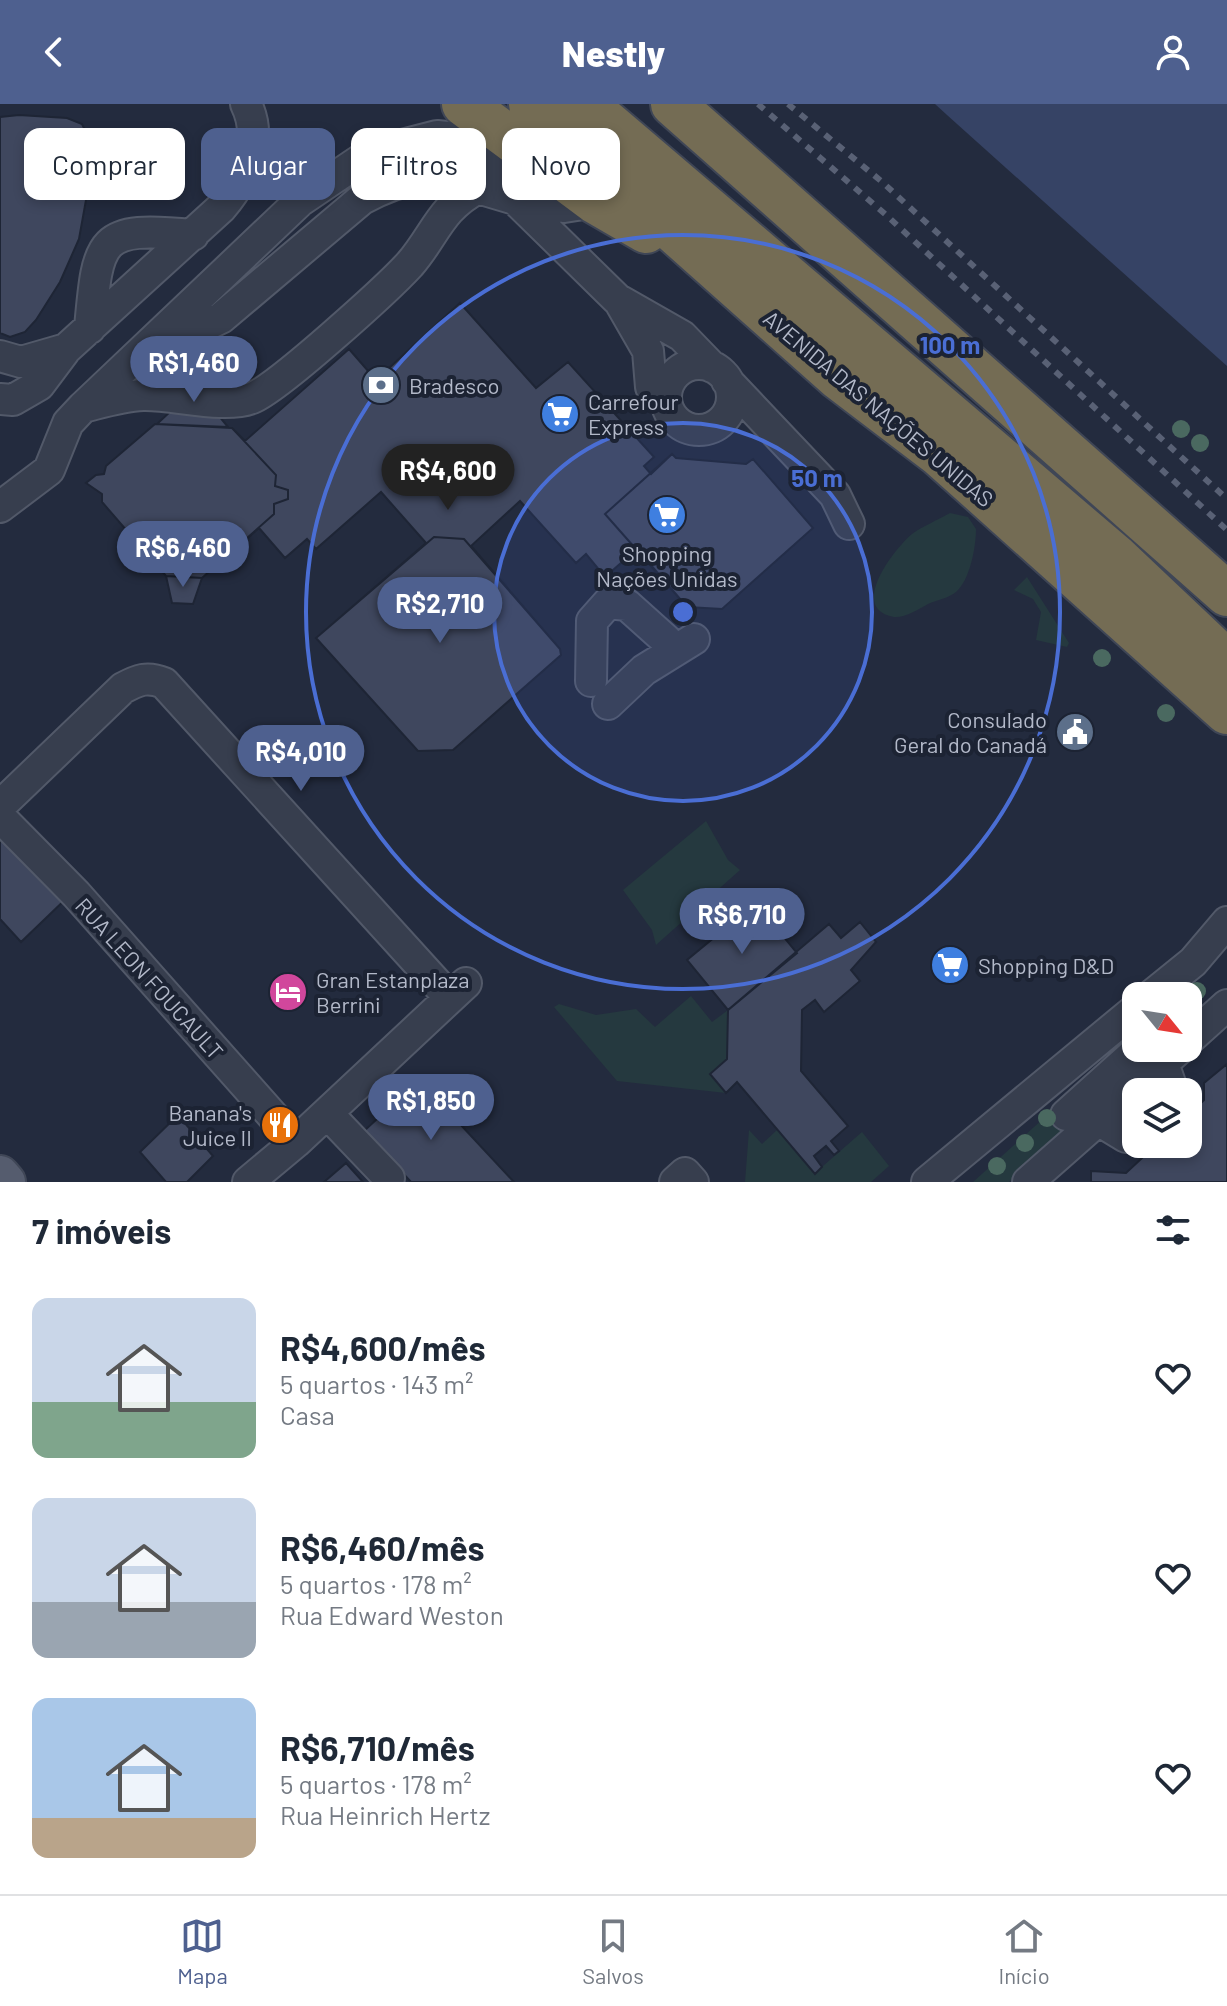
<!DOCTYPE html>
<html lang="pt">
<head>
<meta charset="utf-8">
<style>
  body { margin:0; font-family:Barlow,sans-serif; background:#f6f6f7; color:#1f2937; height:100vh; display:flex; flex-direction:column; font-size:30px; white-space:nowrap }
  * { box-sizing:border-box; margin:0 }
  p { font-size:26px; color:#747a83 }
  .icon { flex:none; width:44px; height:44px; fill:none; stroke:currentColor; stroke-width:2; stroke-linecap:round; stroke-linejoin:round }
  .map { position:relative; height:1078px; overflow:hidden }
  .drawer { display:flex; flex-direction:column; background:#fff; flex:1 }
  .drawer>* { flex:none }
  .top-card { position:absolute; left:24px; top:24px; width:800px; height:72px; display:flex; gap:16px }
  .needle { width:52px; rotate:120deg }
  .controls { position:absolute; left:1122px; top:878px; display:grid; gap:16px }
  .controls a { display:grid; place-items:center; width:80px; height:80px; border-radius:16px; background:#fff; box-shadow:0 4px 12px #0003; font-size:40px }
  .price { position:absolute; translate:-50% -68px; padding:0 18px; border-radius:28px; background:#4e608f; color:#fff; font-size:26px; line-height:52px; filter:drop-shadow(0 2px 4px #0008) }
  .price::after { content:''; position:absolute; left:50%; top:48px; width:24px; height:18px; margin-left:-12px; background:inherit; clip-path:polygon(0 0,100% 0,50% 100%) }
  .price.current { background:#222; color:#fff }
  ul { padding:0; list-style:none }
  li { display:flex; align-items:center; gap:24px; height:200px; padding:0 32px }
  li span { display:grid; place-items:center; flex:none; width:224px; height:160px; border-radius:16px; color:#555 }
  li>.icon { margin-inline-start:auto }
  span .icon { width:96px; height:96px; fill:#fffc; stroke-width:1 }
  li b { font-size:34px }
  h2 { display:flex; justify-content:space-between; align-items:center; height:96px; padding:0 32px; font-size:34px }
  .chip { padding:0 28px; border-radius:16px; background:#fff; box-shadow:0 4px 12px #0003; font-size:28px; line-height:72px }
  .chip.current { background:#4e608f; color:#fff }
  header { display:flex; justify-content:space-between; align-items:center; height:104px; padding:0 32px; background:#4e608f; color:#fff; font-size:36px; font-weight:800 }
  .tab-bar { display:flex; justify-content:space-around; align-items:center; height:112px; border-top:2px solid #e0e1e3; background:#fff; font-size:22px; color:#747a83 }
  .tab-bar a { display:grid; justify-items:center; gap:4px }
  .tab-bar .current { color:#4e608f }
  .map>svg:first-child { display:block }
  .green { fill:#25393f }
  .water { fill:#364365 }
  .building { fill:#3f475e; stroke:#1e2535; stroke-width:2 }
  .lines { fill:none; stroke-linecap:round; stroke-linejoin:round }
  .minor-casing { stroke:#525969; stroke-width:34 }
  .major-casing { stroke:#404757; stroke-width:42 }
  .highway-casing { stroke:#3f4656; stroke-width:48 }
  .minor { stroke:#373e4e; stroke-width:30 }
  .major { stroke:#555c6e; stroke-width:38 }
  .highway { stroke:#746c54; stroke-width:44 }
  .rail { stroke:#596175; stroke-width:6; stroke-dasharray:8 8; stroke-linecap:butt }
  .tree { fill:#4a6960 }
  .ring { fill:none; stroke:#4a6ed4; stroke-width:4 }
  .labels { text-anchor:middle; dominant-baseline:central; stroke-width:8; stroke-linejoin:round; paint-order:stroke }
  .poi-label { font-size:22px; fill:#b3b9c9; stroke:#1c2333; text-anchor:start }
  .street-label { font-size:22px; fill:#b3b9c9; stroke:#1c2333 }
  .centre { fill:#4a6ed4; stroke:#1c2333; stroke-width:4 }
  .ring-label { font-size:24px; text-anchor:middle; font-weight:bold; fill:#4a6ed4; stroke:#1c2333; stroke-width:8; stroke-linejoin:round; paint-order:stroke }
</style>
</head>
<body>
<header><svg class="icon" aria-label="back" viewBox="0 0 24 24"><path d="M15 5l-7 7 7 7"/></svg>Nestly<svg class="icon" aria-label="person" viewBox="0 0 24 24"><circle cx="12" cy="8" r="4"/><path d="M4 21q1-7 8-7t8 7"/></svg></header>
<div class="map">
<svg width="1227" height="1078" viewBox="0 0 1227 1078">
  <rect width="100%" height="100%" fill="#232b3e"/>
  <path class="green" d="M950,409L968,413L976,425C976,443 970,476 956,488C949,494 937,496 928,500C919,505 905,514 894,513C847,505 895,444 912,430C923,422 938,416 950,409Z
    M1027,473L1069,539L1067,543L1036,536L1041,508L1033,495L1014,486Z
    M706,717L728,756L740,766L656,841L652,826L623,786Z
    M691,892L712,918L728,906L727,955L710,970L726,989L617,977L554,903L559,900L596,911L636,905L655,923Z
    M1055,1004L1070,1022L1009,1078H973Z
    M749,1026L762,1040L777,1026L815,1069L862,1028L889,1062L871,1078H745Z"/>
  <path class="water" d="M935,0H1227V262L947,11Z"/>
  <path class="building" d="M19,11L67,14L82,20L95,46L79,135L60,178L36,216L25,228L10,233L0,229V13Z
    M460,199L536,284L568,258L654,353L644,362L651,370L672,350L676,354L746,360L753,355L813,424L722,505L687,503L637,445L605,473L586,450L576,459L520,397L471,442L560,545L561,551L453,646L418,647L316,534L426,439L381,388L316,445L307,435L285,454L259,424L202,474L166,472L102,398V390L86,379L96,371L104,370L106,362L155,320L232,324L245,337L349,245L376,276Z
    M178,271L213,274L214,306L228,323L157,320L173,305Z
    M155,320L232,324L276,371L275,382L288,386V395L274,400V410L202,474L166,472L102,398V390L86,379L96,371L104,370L106,362Z
    M672,350L676,354L746,360L753,355L813,424L722,505L687,503L605,410Z
    M434,433L464,435L560,545L561,551L453,646L418,647L316,534Z
    M166,472L202,474L193,500L172,499Z
    M0,722L72,789L21,838L0,815Z
    M756,799L797,849L728,906L687,856Z
    M860,818L876,838L851,866L860,877L824,908L815,896L802,906L801,967L848,1022L831,1037L839,1047L834,1051L826,1042L814,1052L822,1063L815,1070L737,978L726,989L710,970L727,955L728,906L829,820L841,834Z
    M1227,960V1078H1091V1067L1126,1069L1157,1040H1188V1011L1204,996V979Z
    M419,976L514,1078H411L364,1027Z
    M178,1011L213,1052L187,1078H166L140,1048Z
    M346,1059L363,1078H324Z"/>
  <g class="lines">
    <defs>
      <path id="minor" d="M621,200L648,247L651,283L666,300
        M90,224C98,133 99,122 193,131
        M160,243L221,214L362,95C399,75 439,63 478,84
        M0,252L21,258L66,245
        M666 293a33 33 0 1 1 66 0a33 33 0 1 1-66 0Z
        M727,277L835,391L849,420
        M0,295L13,296L39,281L66,245L221,104C245,76 264,36 246,0
        M83,303C103,298 122,292 143,291C173,290 225,305 252,294C278,284 388,184 410,160C436,130 439,105 478,84L515,95L617,195L682,232L712,263
        M0,403L49,366L68,319L83,303L300,97L371,49L437,32L465,35L515,95L564,103L596,98
        M591,577L592,517L608,499L627,501L666,536
        M608,600L644,566L694,535
        M0,702L123,584C138,576 147,572 164,579L450,894
        M0,713L76,790L296,1038
        M1151,892L1193,858L1227,818
        M1188,936L1227,901
        M1163,959L1173,988
        M327,1009L389,1074
        M1066,1011L1136,948L1149,944
        M1098,1016L1126,1033H1136
        M248,1078L296,1038L466,879
        M675,1078L685,1069L693,1078
        M927,1078L1136,905
        M1028,1078L1180,944"/>
      <path id="major" d="M0,1071L6,1078"/>
      <path id="highway" d="M464,0L596,98L646,127
        M531,0L839,274L940,351L1227,608
        M585,0L1116,453L1227,558
        M673,0L1227,490"/>
    </defs>
    <use href="#minor" class="minor-casing"/>
    <use href="#major" class="major-casing"/>
    <use href="#highway" class="highway-casing"/>
    <use href="#minor" class="minor"/>
    <use href="#major" class="major"/>
    <use href="#highway" class="highway"/>
    <path class="rail" d="M758,0L885,110L1227,426
      M788,0L881,77L1227,395"/>
  </g>
  <g class="tree">
    <circle cx="1181" cy="325" r="9"/>
    <circle cx="1200" cy="339" r="9"/>
    <circle cx="1102" cy="554" r="9"/>
    <circle cx="1166" cy="609" r="9"/>
    <circle cx="1197" cy="887" r="9"/>
    <circle cx="1047" cy="1014" r="9"/>
    <circle cx="1025" cy="1039" r="9"/>
    <circle cx="997" cy="1062" r="9"/>
  </g>
  <circle cx="683" cy="508" r="189" fill="#4a6ed4" fill-opacity=".12"/>
  <g class="ring">
    <circle cx="683" cy="508" r="189"/>
    <circle cx="683" cy="508" r="377"/>
  </g>
  <defs>
    <symbol id="bank-disc" viewBox="-11 -11 22 22"><circle r="9.5" fill="#5c6f8a" stroke="#1c2333"/><path d="M-6-4H6V4H-6ZM0-2.3a2.3 2.3 0 1 0 0 4.6a2.3 2.3 0 1 0 0-4.6Z" fill="#fff"/></symbol>
    <symbol id="supermarket-disc" viewBox="-11 -11 22 22"><circle r="9.5" fill="#3f7fe0" stroke="#1c2333"/><path d="M-6-5.5h2.5l.6 2H6L4.5 2H-2.5L-4.4-4H-6ZM-1.5 3.2a1.3 1.3 0 1 0 .1 0ZM3 3.2a1.3 1.3 0 1 0 .1 0Z" fill="#fff"/></symbol>
    <symbol id="civic-disc" viewBox="-11 -11 22 22"><circle r="9.5" fill="#5c6f8a" stroke="#1c2333"/><path d="M-.6-6.5H3V-4.5H.6V-3L4-1V1h2V6H-6V1h2V-1L-.6-3ZM-1.2 2.5V6h2.4V2.5Z" fill="#fff"/></symbol>
    <symbol id="hotel-disc" viewBox="-11 -11 22 22"><circle r="9.5" fill="#d1479c" stroke="#1c2333"/><path d="M-6-4.5h1.5V1H6V5H4.5V3h-9V5H-6ZM-4 0a1.8 1.8 0 1 1 3.6 0ZM.5 0V-2.5h3Q6-2.5 6 0Z" fill="#fff"/></symbol>
    <symbol id="restaurant-disc" viewBox="-11 -11 22 22"><circle r="9.5" fill="#e8710a" stroke="#1c2333"/><path d="M-5-6h1v4h1v-4h1v4h1v-4h1v5L-1.5 .5V6h-2V.5L-5-1ZM5-6V6H3V1.5H1.5Q1.5-4 5-6Z" fill="#fff"/></symbol>
  </defs>
  <g fill-rule="evenodd">
    <use href="#bank-disc" x="359" y="259" width="44" height="44"/>
    <use href="#supermarket-disc" x="538" y="288" width="44" height="44"/>
    <use href="#supermarket-disc" x="645" y="389" width="44" height="44"/>
    <use href="#civic-disc" x="1053" y="606" width="44" height="44"/>
    <use href="#supermarket-disc" x="928" y="839" width="44" height="44"/>
    <use href="#hotel-disc" x="266" y="866" width="44" height="44"/>
    <use href="#restaurant-disc" x="258" y="999" width="44" height="44"/>
  </g>
  <g class="labels">
    <g class="poi-label">
      <text x="409" y="281">Bradesco</text>
      <text x="588" y="297">Carrefour<tspan x="588" dy="25">Express</tspan></text>
      <text x="667" y="449" text-anchor="middle">Shopping<tspan x="667" dy="25">Nações Unidas</tspan></text>
      <text x="1047" y="615" text-anchor="end">Consulado<tspan x="1047" dy="25">Geral do Canadá</tspan></text>
      <text x="978" y="861">Shopping D&amp;D</text>
      <text x="316" y="875">Gran Estanplaza<tspan x="316" dy="25">Berrini</tspan></text>
      <text x="252" y="1008" text-anchor="end">Banana's<tspan x="252" dy="25">Juice II</tspan></text>
    </g>
    <g class="street-label">
      <text transform="translate(879 304) rotate(40)">AVENIDA DAS NAÇÕES UNIDAS</text>
      <text transform="translate(150 874) rotate(48)">RUA LEON FOUCAULT</text>
    </g>
  </g>
  <circle cx="683" cy="508" r="12" class="centre"/>
  <g class="ring-label">
    <text x="950" y="250">100 m</text>
    <text x="817" y="383">50 m</text>
  </g>
</svg>
<div class="controls">
<a><svg class="needle" viewBox="-14 -14 28 28"><path d="M0-13l5 13h-10z" fill="#e53935"/><path d="M0 13l5-13h-10z" fill="#747a83"/></svg></a>
<a><svg class="icon" aria-label="layers" viewBox="0 0 24 24"><path d="M12 4l9 5-9 5-9-5zM3 14l9 5 9-5"/></svg></a>
</div>
<b class="price" style="left:194px;top:300px">R$1,460</b>
<b class="price current" style="left:448px;top:408px">R$4,600</b>
<b class="price" style="left:183px;top:485px">R$6,460</b>
<b class="price" style="left:440px;top:541px">R$2,710</b>
<b class="price" style="left:301px;top:689px">R$4,010</b>
<b class="price" style="left:742px;top:852px">R$6,710</b>
<b class="price" style="left:431px;top:1038px">R$1,850</b>
<div class="top-card">
<a class="chip">Comprar</a>
<a class="chip current">Alugar</a>
<a class="chip">Filtros</a>
<a class="chip">Novo</a>
</div>
</div>
<section class="drawer">
<h2>7 imóveis<svg class="icon" aria-label="filters" viewBox="0 0 24 24"><path d="M4 7h16M4 17h16"/><circle cx="9" cy="7" r="2"/><circle cx="15" cy="17" r="2"/></svg></h2>
<ul>
<li><span style="background:linear-gradient(#c9d6e8 65%,#7fa58c 0)"><svg class="icon" aria-label="home" viewBox="0 0 24 24"><path d="M3 11l9-7 9 7M6 9v11h12V9"/></svg></span><div><b>R$4,600/mês</b><p>5 quartos · 143 m²</p><p>Casa</p></div><svg class="icon" aria-label="heart" viewBox="0 0 24 24"><path d="M12 20l-8-8c-3-5 5-10 8-4 3-6 11-1 8 4z"/></svg></li>
<li><span style="background:linear-gradient(#c9d6e8 65%,#9aa5b1 0)"><svg class="icon" aria-label="home" viewBox="0 0 24 24"><path d="M3 11l9-7 9 7M6 9v11h12V9"/></svg></span><div><b>R$6,460/mês</b><p>5 quartos · 178 m²</p><p>Rua Edward Weston</p></div><svg class="icon" aria-label="heart" viewBox="0 0 24 24"><path d="M12 20l-8-8c-3-5 5-10 8-4 3-6 11-1 8 4z"/></svg></li>
<li><span style="background:linear-gradient(#a9c7e8 75%,#b9a48a 0)"><svg class="icon" aria-label="home" viewBox="0 0 24 24"><path d="M3 11l9-7 9 7M6 9v11h12V9"/></svg></span><div><b>R$6,710/mês</b><p>5 quartos · 178 m²</p><p>Rua Heinrich Hertz</p></div><svg class="icon" aria-label="heart" viewBox="0 0 24 24"><path d="M12 20l-8-8c-3-5 5-10 8-4 3-6 11-1 8 4z"/></svg></li>
</ul>
</section>
<nav class="tab-bar">
<a class="current"><svg class="icon" aria-label="map" viewBox="0 0 24 24"><path d="M3 6l6-2 6 2 6-2v14l-6 2-6-2-6 2zM9 4v14M15 6v14"/></svg>Mapa</a>
<a><svg class="icon" aria-label="saved" viewBox="0 0 24 24"><path d="M7 4h10v16l-5-4-5 4z"/></svg>Salvos</a>
<a><svg class="icon" aria-label="home" viewBox="0 0 24 24"><path d="M3 11l9-7 9 7M6 9v11h12V9"/></svg>Início</a>
</nav>
</body>
</html>
